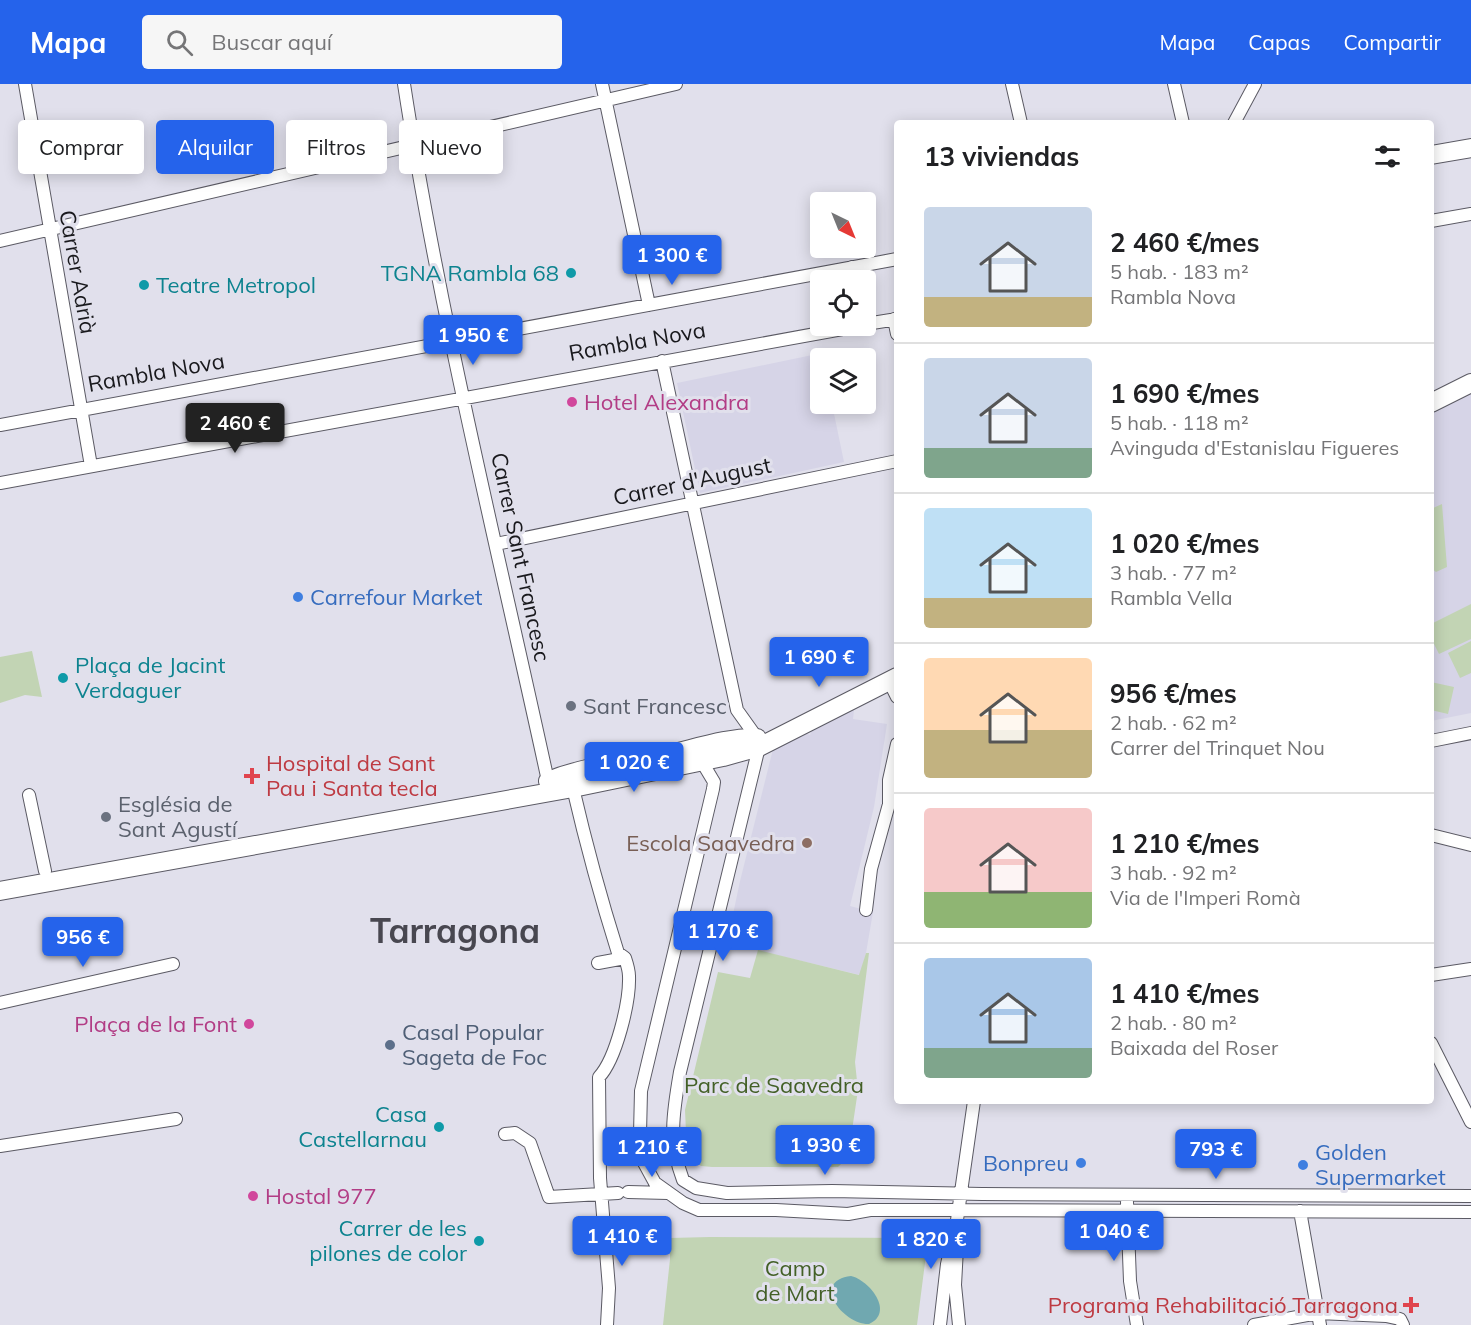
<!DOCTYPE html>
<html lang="es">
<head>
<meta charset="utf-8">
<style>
  body { margin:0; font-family:Mulish,sans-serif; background:#f6f6f6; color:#202124; height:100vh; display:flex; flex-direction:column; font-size:22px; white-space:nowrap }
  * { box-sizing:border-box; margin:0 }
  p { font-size:20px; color:#757577 }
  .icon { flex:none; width:33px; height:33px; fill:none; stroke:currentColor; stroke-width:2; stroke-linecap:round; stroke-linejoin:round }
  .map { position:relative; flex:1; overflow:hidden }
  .details { position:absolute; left:894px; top:36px; width:540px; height:984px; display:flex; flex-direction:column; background:#fff; border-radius:6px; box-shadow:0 3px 15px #0003 }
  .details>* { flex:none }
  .banner { position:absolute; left:18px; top:36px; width:570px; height:54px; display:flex; gap:12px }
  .needle { width:39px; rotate:137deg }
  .controls { position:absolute; left:810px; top:108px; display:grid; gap:12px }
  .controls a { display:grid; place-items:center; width:66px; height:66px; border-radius:6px; background:#fff; box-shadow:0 3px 15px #0003; font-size:30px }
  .price { position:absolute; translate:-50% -51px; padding:0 14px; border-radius:6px; background:#2563eb; color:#fff; font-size:20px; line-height:39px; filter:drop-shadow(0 2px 3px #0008) }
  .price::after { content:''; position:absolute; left:50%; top:36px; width:18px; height:14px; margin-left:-9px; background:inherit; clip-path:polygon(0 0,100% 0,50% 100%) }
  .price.selected { background:#222; color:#fff }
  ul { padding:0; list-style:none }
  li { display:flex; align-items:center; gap:18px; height:150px; padding:0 30px }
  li+li { border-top:2px solid #e0e0e0 }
  li span { display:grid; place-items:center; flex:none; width:168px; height:120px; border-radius:6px; color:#555 }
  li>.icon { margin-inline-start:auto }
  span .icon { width:72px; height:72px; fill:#fffc; stroke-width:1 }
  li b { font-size:26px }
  h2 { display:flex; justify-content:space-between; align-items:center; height:72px; padding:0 30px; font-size:26px }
  .chip { padding:0 21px; border-radius:6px; background:#fff; box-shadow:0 3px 15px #0003; font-size:21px; line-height:54px }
  .chip.selected { background:#2563eb; color:#fff }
  header { display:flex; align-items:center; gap:36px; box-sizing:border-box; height:84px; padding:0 30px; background:#2563eb; color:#fff }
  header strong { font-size:28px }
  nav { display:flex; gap:33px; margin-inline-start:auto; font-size:21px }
  .search { width:420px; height:54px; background:#f6f6f6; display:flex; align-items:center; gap:15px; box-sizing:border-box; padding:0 21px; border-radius:6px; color:#757577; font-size:22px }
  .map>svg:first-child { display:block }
  .built { fill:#d6d4e7 }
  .green { fill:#c2d4b4 }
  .water { fill:#70a8b0 }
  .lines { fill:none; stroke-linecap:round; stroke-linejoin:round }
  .street-casing { stroke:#5b5a64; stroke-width:14 }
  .secondary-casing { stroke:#5b5a64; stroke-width:20 }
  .street { stroke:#fff; stroke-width:12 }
  .secondary { stroke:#fff; stroke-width:18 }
  .culture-dot { fill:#0f9aa8; stroke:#e1e0ec; stroke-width:2 }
  .hotel-dot { fill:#d1479c; stroke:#e1e0ec; stroke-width:2 }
  .shop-dot { fill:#3f7fe0; stroke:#e1e0ec; stroke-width:2 }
  .worship-dot { fill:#6b7280; stroke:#e1e0ec; stroke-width:2 }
  .health-dot { fill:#e0444e; stroke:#e1e0ec; stroke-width:2 }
  .education-dot { fill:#8d6e63; stroke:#e1e0ec; stroke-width:2 }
  .service-dot { fill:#5c6f8a; stroke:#e1e0ec; stroke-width:2 }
  .labels { text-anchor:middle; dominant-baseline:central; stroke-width:6; stroke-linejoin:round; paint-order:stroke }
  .street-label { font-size:22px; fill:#19191d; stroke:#e1e0ec }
  .culture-label { font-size:22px; fill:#0d838f; stroke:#e1e0ec; text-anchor:end }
  .hotel-label { font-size:22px; fill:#b23c85; stroke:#e1e0ec; text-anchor:start }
  .shop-label { font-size:22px; fill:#366cbe; stroke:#e1e0ec; text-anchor:start }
  .worship-label { font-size:22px; fill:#5b616d; stroke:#e1e0ec; text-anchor:start }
  .health-label { font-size:22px; fill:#be3a42; stroke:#e1e0ec; text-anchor:start }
  .education-label { font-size:22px; fill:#785e54; stroke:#e1e0ec; text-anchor:end }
  .service-label { font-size:22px; fill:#4e5e75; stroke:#e1e0ec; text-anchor:start }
  .park-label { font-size:22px; fill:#436027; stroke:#e1e0ec }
  .town-label { font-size:34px; font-weight:bold; fill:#484750; stroke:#e1e0ec }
</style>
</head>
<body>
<header>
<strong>Mapa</strong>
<div class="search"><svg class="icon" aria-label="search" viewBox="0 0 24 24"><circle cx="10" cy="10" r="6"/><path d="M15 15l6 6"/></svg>Buscar aquí</div>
<nav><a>Mapa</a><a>Capas</a><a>Compartir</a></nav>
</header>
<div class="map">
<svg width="1471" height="1241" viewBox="0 0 1471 1241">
  <rect width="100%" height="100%" fill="#e1e0ec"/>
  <path class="built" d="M822,269L824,274H820V320H832L844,378L700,409L677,299Z
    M1471,310V629L1431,637V330Z
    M854,626L853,635L887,640L874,723L850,822L873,828L866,869L860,891L727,859L740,797L773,665L806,649L810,651L812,645Z"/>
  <path class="green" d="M1442,420L1447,483L1436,488L1431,484V425Z
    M1471,520V555L1439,570L1431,554V540Z
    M1471,557V589L1460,594L1448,569Z
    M32,567L42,613L25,611L0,619V573Z
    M1431,598L1454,603L1448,630L1431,626Z
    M758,866L859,891L866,869H869L855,978L857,997L855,999L858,1006L848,1073L838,1083H712L701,1082L687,1070L685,1026L718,888L750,894Z
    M710,1153L915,1154L924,1163L926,1171L917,1241H663L670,1175V1154Z"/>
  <path class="water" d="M851,1192C869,1196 895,1228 869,1240C843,1241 810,1197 851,1192Z"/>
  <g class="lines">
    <defs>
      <path id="street" d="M25,0L91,382
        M404,0C440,234 498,466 548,697L573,704C586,760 601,815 618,869L625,874
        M602,0L649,221
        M1012,0L1021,39
        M1174,0L1183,39
        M1234,39L1255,0
        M1431,137L1471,130
        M0,157L676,0
        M852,183L854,196
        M894,235L897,250
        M866,240L897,235
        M662,277L737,626L757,654L759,663L680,988C673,1029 668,1056 683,1096L696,1104L727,1109L832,1107L982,1110L1471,1112
        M0,341L897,175
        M0,399L859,242
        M496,460L897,377
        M889,597L897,613
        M1431,657L1471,649
        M702,678L714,698L713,705L641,1007L640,1050L643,1077L655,1099L683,1119L699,1126H776L848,1130L870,1126H958L1471,1128
        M29,711L45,787
        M1431,751L1471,761
        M866,826L871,785L889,720V696L897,660
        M598,879L625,874
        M1431,891L1471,885
        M0,919L173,880
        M1431,959L1471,1038
        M505,1050L515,1049L530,1059L549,1113L618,1109
        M0,1062L176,1035
        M628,1108L668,1109
        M1127,1118L1130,1197L1137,1241
        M1300,1127L1320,1241
        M957,1164L955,1201L959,1241
        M607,1241L609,1204L600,1094L599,993C616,975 630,918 629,892C629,886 627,880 625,874
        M940,1241L947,1180L957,1136L974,1017
        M1254,1241L1318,1229L1386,1232L1400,1235L1403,1241"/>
      <path id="secondary" d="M1431,71L1471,64
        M1431,319L1471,299
        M548,697C585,682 622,679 661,672C691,666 726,653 757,654
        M0,807L573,704L723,673L759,663L897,593"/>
    </defs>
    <use href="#street" class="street-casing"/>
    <use href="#secondary" class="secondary-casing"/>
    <use href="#street" class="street"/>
    <use href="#secondary" class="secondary"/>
  </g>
  <g class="culture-dot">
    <circle cx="571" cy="189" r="6"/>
    <circle cx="144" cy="201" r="6"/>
    <circle cx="63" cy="594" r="6"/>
    <circle cx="439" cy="1043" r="6"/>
    <circle cx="479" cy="1157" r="6"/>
  </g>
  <g class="hotel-dot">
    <circle cx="572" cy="318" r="6"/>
    <circle cx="249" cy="940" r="6"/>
    <circle cx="253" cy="1112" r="6"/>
  </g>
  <g class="shop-dot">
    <circle cx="298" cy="513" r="6"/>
    <circle cx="1081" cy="1079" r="6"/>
    <circle cx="1303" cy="1081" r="6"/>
  </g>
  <g class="worship-dot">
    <circle cx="571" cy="622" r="6"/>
    <circle cx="106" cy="733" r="6"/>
  </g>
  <g class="health-dot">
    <path d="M249 683h6v6h6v6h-6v6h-6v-6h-6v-6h6z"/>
    <path d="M1408 1212h6v6h6v6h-6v6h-6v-6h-6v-6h6z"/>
  </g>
  <circle class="education-dot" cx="807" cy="759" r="6"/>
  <circle class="service-dot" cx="390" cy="961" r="6"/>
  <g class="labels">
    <g class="street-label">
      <text transform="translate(78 188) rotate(80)">Carrer Adrià</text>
      <text transform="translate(637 257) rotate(-10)">Rambla Nova</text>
      <text transform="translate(156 288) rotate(-10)">Rambla Nova</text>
      <text transform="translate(692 397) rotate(-12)">Carrer d'August</text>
      <text transform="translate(521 473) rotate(78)">Carrer Sant Francesc</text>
    </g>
    <g class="culture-label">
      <text x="559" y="189">TGNA Rambla 68</text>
      <text x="156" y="201" text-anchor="start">Teatre Metropol</text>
      <text x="75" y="581" text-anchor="start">Plaça de Jacint<tspan x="75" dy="25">Verdaguer</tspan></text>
      <text x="427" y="1030">Casa<tspan x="427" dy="25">Castellarnau</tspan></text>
      <text x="467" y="1144">Carrer de les<tspan x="467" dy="25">pilones de color</tspan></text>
    </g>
    <g class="hotel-label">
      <text x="584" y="318">Hotel Alexandra</text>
      <text x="237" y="940" text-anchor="end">Plaça de la Font</text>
      <text x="265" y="1112">Hostal 977</text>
    </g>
    <g class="shop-label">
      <text x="310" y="513">Carrefour Market</text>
      <text x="1315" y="1068">Golden<tspan x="1315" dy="25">Supermarket</tspan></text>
      <text x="1069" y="1079" text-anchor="end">Bonpreu</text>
    </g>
    <g class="worship-label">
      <text x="583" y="622">Sant Francesc</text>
      <text x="118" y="720">Església de<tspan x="118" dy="25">Sant Agustí</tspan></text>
    </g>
    <g class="health-label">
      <text x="266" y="679">Hospital de Sant<tspan x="266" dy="25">Pau i Santa tecla</tspan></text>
      <text x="1398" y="1221" text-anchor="end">Programa Rehabilitació Tarragona</text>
    </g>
    <g class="education-label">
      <text x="795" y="759">Escola Saavedra</text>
    </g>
    <g class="service-label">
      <text x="402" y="948">Casal Popular<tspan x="402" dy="25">Sageta de Foc</tspan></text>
    </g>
    <g class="park-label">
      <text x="774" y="1001">Parc de Saavedra</text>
      <text x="795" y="1184">Camp<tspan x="795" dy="25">de Mart</tspan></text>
    </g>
    <g class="town-label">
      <text x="455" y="846">Tarragona</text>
    </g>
  </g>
</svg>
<div class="controls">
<a><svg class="needle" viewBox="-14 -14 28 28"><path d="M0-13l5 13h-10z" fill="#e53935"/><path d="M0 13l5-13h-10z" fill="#757577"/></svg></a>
<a><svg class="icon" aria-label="locate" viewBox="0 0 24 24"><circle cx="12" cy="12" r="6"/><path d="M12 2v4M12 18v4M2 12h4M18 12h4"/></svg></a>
<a><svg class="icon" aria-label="layers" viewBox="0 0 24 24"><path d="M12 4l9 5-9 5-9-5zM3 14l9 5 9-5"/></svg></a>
</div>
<b class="price" style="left:672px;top:202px">1 300 €</b>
<b class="price" style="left:473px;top:282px">1 950 €</b>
<b class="price selected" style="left:235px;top:370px">2 460 €</b>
<b class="price" style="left:819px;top:604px">1 690 €</b>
<b class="price" style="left:634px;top:709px">1 020 €</b>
<b class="price" style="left:723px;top:878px">1 170 €</b>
<b class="price" style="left:83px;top:884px">956 €</b>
<b class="price" style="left:825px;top:1092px">1 930 €</b>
<b class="price" style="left:652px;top:1094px">1 210 €</b>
<b class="price" style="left:1216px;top:1096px">793 €</b>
<b class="price" style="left:1114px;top:1178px">1 040 €</b>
<b class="price" style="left:622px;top:1183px">1 410 €</b>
<b class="price" style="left:931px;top:1186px">1 820 €</b>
<div class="banner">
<a class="chip">Comprar</a>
<a class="chip selected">Alquilar</a>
<a class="chip">Filtros</a>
<a class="chip">Nuevo</a>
</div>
<section class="details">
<h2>13 viviendas<svg class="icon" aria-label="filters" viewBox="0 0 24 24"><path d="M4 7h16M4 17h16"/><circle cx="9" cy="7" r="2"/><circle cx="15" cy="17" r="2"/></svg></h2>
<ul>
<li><span style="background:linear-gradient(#c9d6e8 75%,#c2b280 0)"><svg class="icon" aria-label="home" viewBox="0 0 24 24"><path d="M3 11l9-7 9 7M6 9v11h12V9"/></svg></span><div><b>2 460 €/mes</b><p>5 hab. · 183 m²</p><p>Rambla Nova</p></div></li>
<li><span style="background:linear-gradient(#c9d6e8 75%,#7fa58c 0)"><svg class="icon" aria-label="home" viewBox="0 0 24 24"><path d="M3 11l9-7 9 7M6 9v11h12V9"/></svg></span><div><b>1 690 €/mes</b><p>5 hab. · 118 m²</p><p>Avinguda d'Estanislau Figueres</p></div></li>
<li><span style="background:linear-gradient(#bfe0f5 75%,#c2b280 0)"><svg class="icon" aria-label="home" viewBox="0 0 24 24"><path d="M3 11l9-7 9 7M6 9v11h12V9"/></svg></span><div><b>1 020 €/mes</b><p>3 hab. · 77 m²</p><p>Rambla Vella</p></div></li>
<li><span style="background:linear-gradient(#ffd9b3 60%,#c2b280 0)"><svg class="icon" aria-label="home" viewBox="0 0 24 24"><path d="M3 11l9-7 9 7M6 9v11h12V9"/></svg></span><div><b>956 €/mes</b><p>2 hab. · 62 m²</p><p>Carrer del Trinquet Nou</p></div></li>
<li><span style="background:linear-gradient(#f6c9c9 70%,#8fb573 0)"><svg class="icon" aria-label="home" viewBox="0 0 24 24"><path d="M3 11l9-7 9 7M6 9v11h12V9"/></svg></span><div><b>1 210 €/mes</b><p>3 hab. · 92 m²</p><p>Via de l'Imperi Romà</p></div></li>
<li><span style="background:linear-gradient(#a9c7e8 75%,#7fa58c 0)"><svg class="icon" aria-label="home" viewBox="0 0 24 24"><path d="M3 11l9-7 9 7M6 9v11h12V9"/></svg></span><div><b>1 410 €/mes</b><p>2 hab. · 80 m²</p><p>Baixada del Roser</p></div></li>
</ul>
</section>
</div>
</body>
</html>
